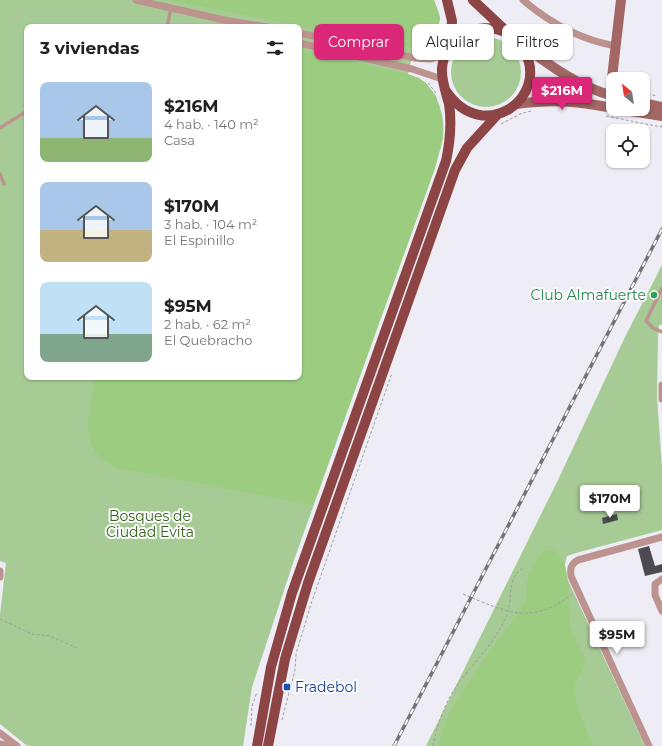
<!DOCTYPE html>
<html lang="es">
<head>
<meta charset="utf-8">
<style>
  body { margin:0; font-family:Montserrat,sans-serif; background:#f2f2f2; color:#202124; height:100vh; display:flex; flex-direction:column; font-size:15px; white-space:nowrap }
  * { box-sizing:border-box; margin:0 }
  p { font-size:13px; color:#757577 }
  .icon { flex:none; width:22px; height:22px; fill:none; stroke:currentColor; stroke-width:2; stroke-linecap:round; stroke-linejoin:round }
  .map { position:relative; flex:1; overflow:hidden }
  .panel { position:absolute; left:24px; top:24px; width:278px; height:356px; display:flex; flex-direction:column; background:#fff; border-radius:8px; box-shadow:0 1px 3px #0004 }
  .panel>* { flex:none }
  .top-card { position:absolute; left:314px; top:24px; width:288px; height:36px; display:flex; gap:8px }
  .needle { width:26px; rotate:330deg }
  .controls { position:absolute; left:606px; top:72px; display:grid; gap:8px }
  .controls a { display:grid; place-items:center; width:44px; height:44px; border-radius:8px; background:#fff; box-shadow:0 1px 3px #0004; font-size:20px }
  .price { position:absolute; translate:-50% -34px; padding:0 9px; border-radius:4px; background:#fff; color:#222; font-size:13px; line-height:26px; filter:drop-shadow(0 1px 2px #0008) }
  .price::after { content:''; position:absolute; left:50%; top:24px; width:12px; height:9px; margin-left:-6px; background:inherit; clip-path:polygon(0 0,100% 0,50% 100%) }
  .price.active { background:#db2777; color:#fff }
  ul { padding:0; list-style:none }
  li { display:flex; align-items:center; gap:12px; height:100px; padding:0 16px }
  li span { display:grid; place-items:center; flex:none; width:112px; height:80px; border-radius:8px; color:#555 }
  li>.icon { margin-inline-start:auto }
  span .icon { width:48px; height:48px; fill:#fffc; stroke-width:1 }
  li b { font-size:17px }
  h2 { display:flex; justify-content:space-between; align-items:center; height:48px; padding:0 16px; font-size:17px }
  .tag { padding:0 14px; border-radius:8px; background:#fff; box-shadow:0 1px 3px #0004; font-size:14px; line-height:36px }
  .tag.active { background:#db2777; color:#fff }
  .map>svg:first-child { display:block }
  .green { fill:#a7cb94; fill-rule:evenodd }
  .forest { fill:#9bcc80 }
  .building { fill:#4b4a51 }
  .lines { fill:none; stroke-linecap:round; stroke-linejoin:round }
  .path { stroke:#9f9ea4; stroke-width:1; stroke-dasharray:3 2; stroke-linecap:butt }
  .lane { stroke:#bd9390; stroke-width:3.5 }
  .street { stroke:#bd9390; stroke-width:7 }
  .secondary { stroke:#a26664; stroke-width:10 }
  .primary { stroke:#8c4544; stroke-width:10 }
  .rail-casing { stroke:#727277; stroke-width:3.5 }
  .rail { stroke:#fbfbfe; stroke-width:2; stroke-dasharray:6; stroke-linecap:butt }
  .leisure-dot { fill:#2e9e5b; stroke:#fbfbfe; stroke-width:1.5 }
  .transit-dot { fill:#1a4fb4; stroke:#fbfbfe; stroke-width:1.5 }
  .labels { text-anchor:middle; dominant-baseline:central; stroke-width:4; stroke-linejoin:round; paint-order:stroke }
  .leisure-label { font-size:14px; fill:#27864d; stroke:#fbfbfe; text-anchor:end }
  .park-label { font-size:14px; fill:#396418; stroke:#fbfbfe }
  .transit-label { font-size:14px; fill:#164399; stroke:#fbfbfe; text-anchor:start }
</style>
</head>
<body>
<div class="map">
<svg width="662" height="746" viewBox="0 0 662 746">
  <rect width="100%" height="100%" fill="#eeedf5"/>
  <path class="green" d="M0,0H434C436,5 440,14 440,19C438,35 429,45 414,48L408,74C434,84 446,109 443,137C442,147 437,158 435,168L294,560L252,687L243,746H31L26,745L0,724V614L6,563L0,561ZM27,27H299V377H27Z
    M451 72a35 35 0 1 1 70 0a35 35 0 1 1-70 0Z
    M662,265V325H659L658,336L657,397L662,467V530L576,553L567,556L565,564L567,578L645,746H426L558,480L625,337Z"/>
  <path class="forest" d="M168,0H434L440,18L433,39L420,47L414,48Z
    M299,49L407,74L419,78L426,83L436,96L442,117L443,137L435,168L313,505L117,468C75,450 89,413 96,377H299Z
    M553,550C575,566 566,602 570,626C573,637 581,650 585,660C585,671 576,675 575,686C573,702 587,730 593,746H438L448,715L482,662L514,619L526,601L527,580L535,562L543,551Z"/>
  <path class="building" d="M617,514L618,520L603,524L602,518Z
    M649,546L655,566L662,564V572L645,576L638,549Z"/>
  <g class="lines">
    <path class="path" d="M428,83L436,93
      M643,92L656,96
      M606,116L661,127L662,124
      M501,124L520,114L531,111
      M463,594C506,612 532,626 572,594
      M0,619L32,634L50,636L77,648
      M282,720L295,670L296,654L311,604L392,373
      M251,726L252,706L257,692
      M433,746C437,725 445,702 458,684C472,664 491,647 502,625C504,621 507,616 508,611C512,597 508,574 524,568"/>
    <path class="lane" d="M167,27L171,8
      M0,128L27,111
      M0,174L4,184
      M662,288L646,321L653,328L662,332"/>
    <path class="street" d="M136,0L224,20L267,27
      M523,0C550,23 581,40 616,46
      M299,33L415,58L430,59L445,55
      M299,43L412,69L442,79
      M662,385V399
      M0,571V577
      M662,579L655,584V595L662,611
      M0,733L17,746
      M0,744L10,746
      M649,746L571,576C570,568 571,564 578,560L662,537"/>
    <path class="secondary" d="M521,44C549,65 579,87 613,96
      M610,95L621,0
      M643,103L662,107
      M516,104C555,99 575,101 613,108
      M619,109L662,116"/>
    <path class="primary" d="M447,0L452,21L450,47
      M473,0L506,31
      M257,746L271,667L292,593L446,161C450,142 452,123 449,104C446,92 441,80 442,68C445,38 478,20 505,32C514,36 520,42 524,50C551,98 483,146 446,91
      M268,746L285,659L308,583L455,170L467,148L498,114"/>
    <defs>
      <path id="rail" d="M394,746L662,229"/>
    </defs>
    <use href="#rail" class="rail-casing"/>
    <use href="#rail" class="rail"/>
  </g>
  <circle class="leisure-dot" cx="654" cy="295" r="4"/>
  <rect class="transit-dot" x="283" y="683" width="8" height="8" rx="2"/>
  <g class="labels">
    <g class="leisure-label">
      <text x="646" y="295">Club Almafuerte</text>
    </g>
    <g class="park-label">
      <text x="150" y="516">Bosques de<tspan x="150" dy="16">Ciudad Evita</tspan></text>
    </g>
    <g class="transit-label">
      <text x="295" y="687">Fradebol</text>
    </g>
  </g>
</svg>
<div class="controls">
<a><svg class="needle" viewBox="-14 -14 28 28"><path d="M0-13l5 13h-10z" fill="#e53935"/><path d="M0 13l5-13h-10z" fill="#757577"/></svg></a>
<a><svg class="icon" aria-label="locate" viewBox="0 0 24 24"><circle cx="12" cy="12" r="6"/><path d="M12 2v4M12 18v4M2 12h4M18 12h4"/></svg></a>
</div>
<b class="price active" style="left:562px;top:111px">$216M</b>
<b class="price" style="left:610px;top:519px">$170M</b>
<b class="price" style="left:617px;top:655px">$95M</b>
<div class="top-card">
<a class="tag active">Comprar</a>
<a class="tag">Alquilar</a>
<a class="tag">Filtros</a>
</div>
<section class="panel">
<h2>3 viviendas<svg class="icon" aria-label="filters" viewBox="0 0 24 24"><path d="M4 7h16M4 17h16"/><circle cx="9" cy="7" r="2"/><circle cx="15" cy="17" r="2"/></svg></h2>
<ul>
<li><span style="background:linear-gradient(#a9c7e8 70%,#8fb573 0)"><svg class="icon" aria-label="home" viewBox="0 0 24 24"><path d="M3 11l9-7 9 7M6 9v11h12V9"/></svg></span><div><b>$216M</b><p>4 hab. · 140 m²</p><p>Casa</p></div></li>
<li><span style="background:linear-gradient(#a9c7e8 60%,#c2b280 0)"><svg class="icon" aria-label="home" viewBox="0 0 24 24"><path d="M3 11l9-7 9 7M6 9v11h12V9"/></svg></span><div><b>$170M</b><p>3 hab. · 104 m²</p><p>El Espinillo</p></div></li>
<li><span style="background:linear-gradient(#bfe0f5 65%,#7fa58c 0)"><svg class="icon" aria-label="home" viewBox="0 0 24 24"><path d="M3 11l9-7 9 7M6 9v11h12V9"/></svg></span><div><b>$95M</b><p>2 hab. · 62 m²</p><p>El Quebracho</p></div></li>
</ul>
</section>
</div>
</body>
</html>
